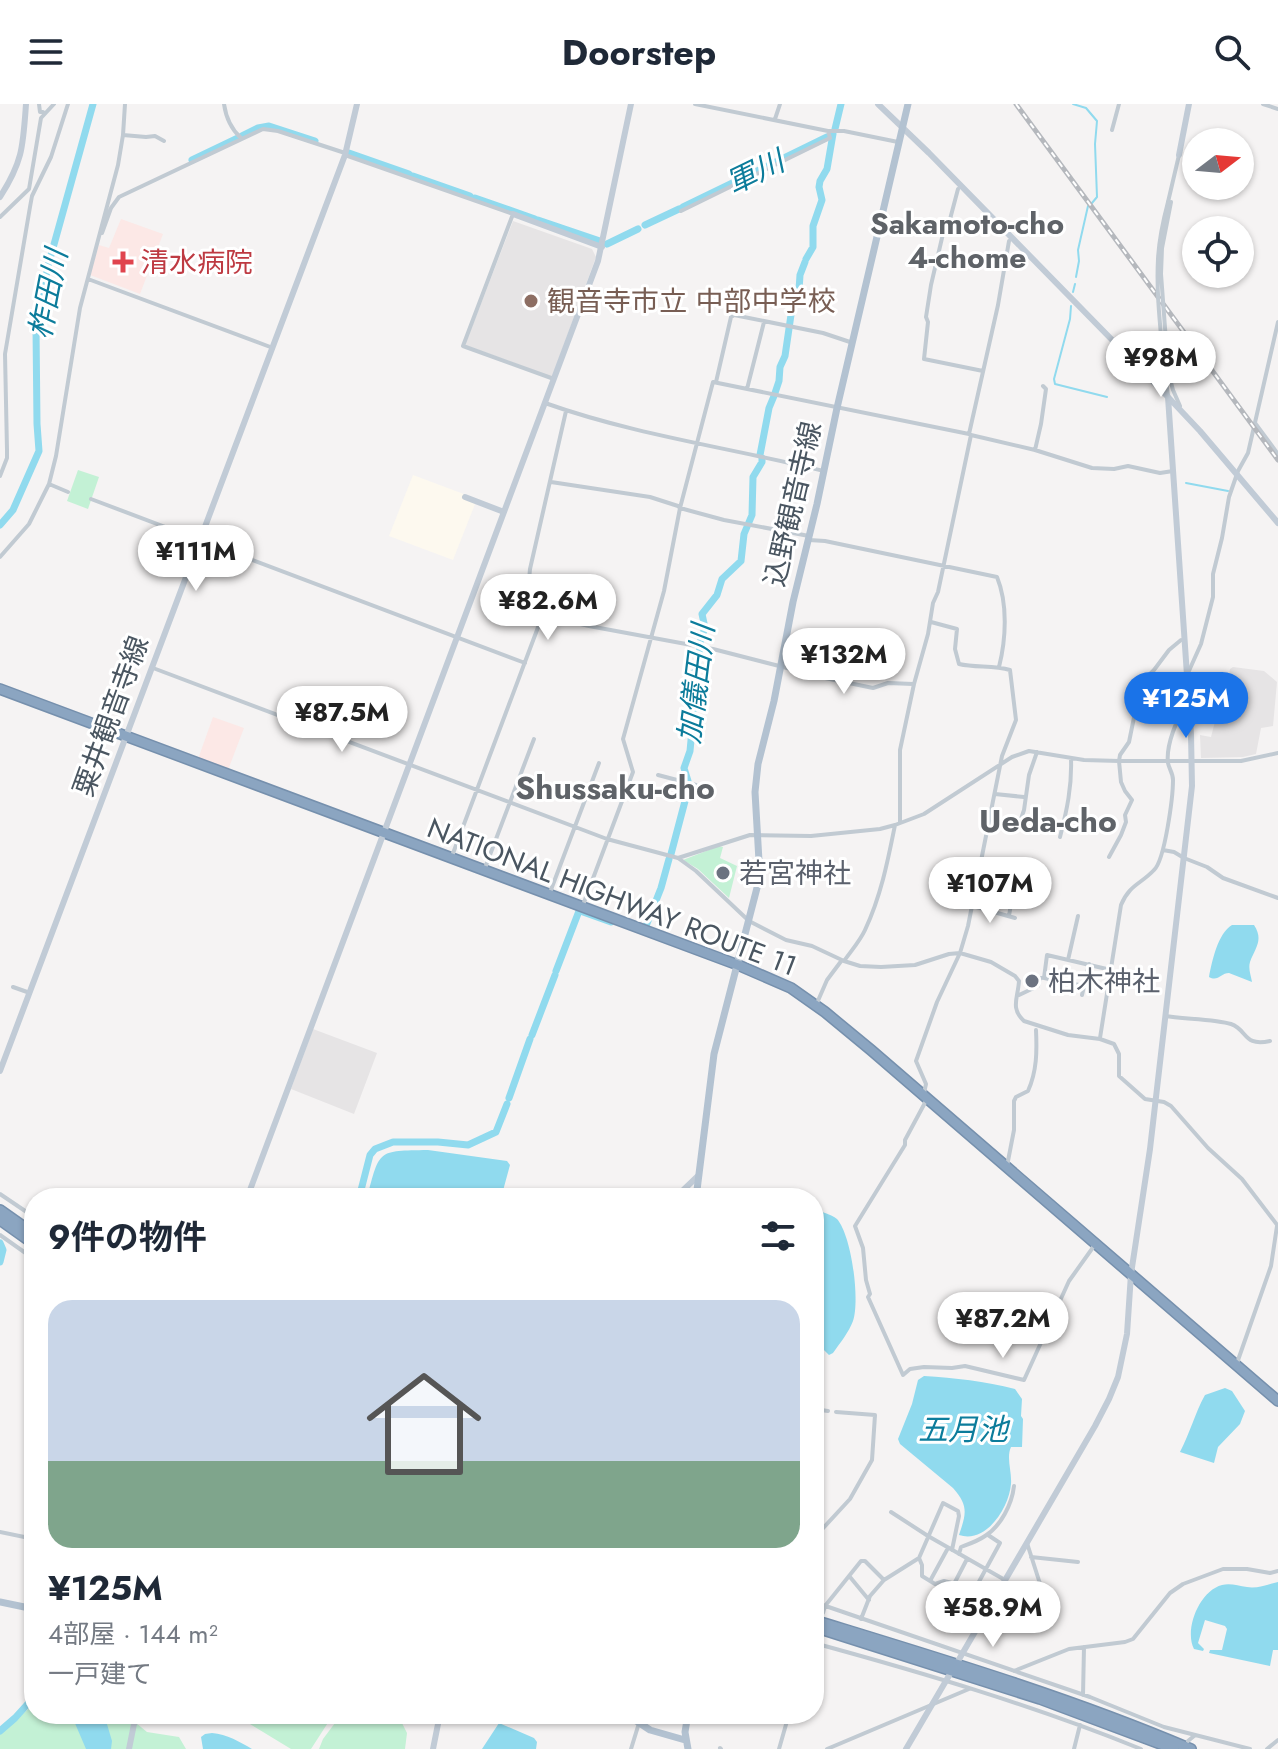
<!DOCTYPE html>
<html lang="ja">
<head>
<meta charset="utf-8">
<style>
  body { margin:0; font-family:Jost,"Noto Sans JP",sans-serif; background:#f6f6f7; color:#1f2937; height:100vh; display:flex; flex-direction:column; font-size:30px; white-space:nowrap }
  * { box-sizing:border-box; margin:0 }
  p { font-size:26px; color:#747a83 }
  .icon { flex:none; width:44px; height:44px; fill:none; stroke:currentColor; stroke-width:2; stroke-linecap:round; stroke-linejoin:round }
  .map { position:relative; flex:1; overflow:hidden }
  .drawer { position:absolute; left:24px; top:1084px; width:800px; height:536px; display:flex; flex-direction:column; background:#fff; border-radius:32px; box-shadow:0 2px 6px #0004 }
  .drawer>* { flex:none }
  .needle { width:52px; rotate:74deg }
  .fabs { position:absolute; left:1182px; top:24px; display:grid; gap:16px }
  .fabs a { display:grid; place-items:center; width:72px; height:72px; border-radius:50%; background:#fff; box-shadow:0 2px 6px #0004; font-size:40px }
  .price { position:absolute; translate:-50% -68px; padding:0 18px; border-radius:28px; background:#fff; color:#222; font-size:26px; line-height:52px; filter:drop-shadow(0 2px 4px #0008) }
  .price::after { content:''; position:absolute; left:50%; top:48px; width:24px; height:18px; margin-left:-12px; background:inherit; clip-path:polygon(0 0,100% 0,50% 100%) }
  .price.current { background:#1a73e8; color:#fff }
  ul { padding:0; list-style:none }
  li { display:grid; align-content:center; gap:16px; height:424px; padding:0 24px }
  li span { display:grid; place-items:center; height:248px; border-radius:24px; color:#555 }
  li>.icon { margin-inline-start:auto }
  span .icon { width:144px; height:144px; fill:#fffc; stroke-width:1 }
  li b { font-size:34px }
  h2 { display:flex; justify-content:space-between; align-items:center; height:96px; padding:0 24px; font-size:34px }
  header { display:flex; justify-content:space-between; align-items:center; height:104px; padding:0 24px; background:#fff; font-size:36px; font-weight:700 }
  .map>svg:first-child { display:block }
  .commercial { fill:#fdf9ef }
  .education { fill:#e6e4e5 }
  .medical { fill:#fce8e6 }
  .green { fill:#c3f1d5 }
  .water { fill:#90daee }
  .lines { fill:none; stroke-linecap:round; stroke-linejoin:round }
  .stream { stroke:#90daee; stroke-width:2 }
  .river { stroke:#90daee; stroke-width:7 }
  .highway-casing { stroke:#7690ad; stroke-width:12 }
  .street { stroke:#c1cad2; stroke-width:4 }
  .secondary { stroke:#c1cbd6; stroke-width:6 }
  .primary { stroke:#b3c2d1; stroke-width:7 }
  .highway { stroke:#8ba5c1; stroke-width:9 }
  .rail-casing { stroke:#b5b8bd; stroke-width:5 }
  .rail { stroke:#fff; stroke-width:2; stroke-dasharray:6; stroke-linecap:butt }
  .street-bridge { stroke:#c1cad2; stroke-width:4 }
  .health-dot { fill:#e0444e; stroke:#fff; stroke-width:3 }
  .education-dot { fill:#8d6e63; stroke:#fff; stroke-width:3 }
  .worship-dot { fill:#6b7280; stroke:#fff; stroke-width:3 }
  .labels { text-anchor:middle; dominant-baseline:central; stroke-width:6; stroke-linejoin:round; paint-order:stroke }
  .health-label { font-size:28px; fill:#be3a42; stroke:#fff; text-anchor:start }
  .education-label { font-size:28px; fill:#785e54; stroke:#fff; text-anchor:start }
  .street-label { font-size:28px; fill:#4a5661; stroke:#fff }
  .worship-label { font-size:28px; fill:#5b616d; stroke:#fff; text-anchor:start }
  .water-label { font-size:30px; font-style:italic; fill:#0c7c9b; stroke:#fff }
  .neighbourhood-label { font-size:30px; font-weight:bold; fill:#5f6368; stroke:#fff }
  .quarter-label { font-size:32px; font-weight:bold; fill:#5f6368; stroke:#fff }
</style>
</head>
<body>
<header><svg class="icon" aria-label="menu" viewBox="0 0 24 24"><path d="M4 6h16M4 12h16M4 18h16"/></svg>Doorstep<svg class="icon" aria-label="search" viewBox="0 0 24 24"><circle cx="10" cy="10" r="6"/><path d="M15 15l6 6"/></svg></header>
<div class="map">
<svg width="1278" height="1645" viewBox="0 0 1278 1645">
  <rect width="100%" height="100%" fill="#f5f3f3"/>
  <path class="commercial" d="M413,371L477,395L453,456L389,432Z"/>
  <path class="education" d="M513,117L592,145L596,153L552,273L465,241Z
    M1233,563L1264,567L1277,578L1273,622L1261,624L1256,650L1243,653L1201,654L1200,631L1211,633L1223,586L1228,579L1230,565Z
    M313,925L377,949L354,1010L291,985Z"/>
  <path class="medical" d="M121,115L163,130L140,190L90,171L99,141L109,144Z
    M213,613L244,624L228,666L198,655Z"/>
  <path class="green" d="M78,366L99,373L88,405L67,397Z
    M719,742L723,743L720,754L737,762L729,794L698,765L683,756Z
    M34,1600V1610H130V1614L147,1628L179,1633L186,1645H0V1630Z
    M256,1610H324L331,1614L311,1645H291L250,1620Z
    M374,1613H392L401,1617L407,1629L405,1645H319L323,1635L335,1619Z"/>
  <path class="water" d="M1232,821H1254C1264,836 1255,844 1250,858C1248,865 1251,871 1252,878L1229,869C1221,869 1218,878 1209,873C1212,857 1218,829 1232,821Z
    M428,1046L507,1057L510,1061L501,1094H367C380,1045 377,1047 428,1046Z
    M814,1105C821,1108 831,1110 837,1115C852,1132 860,1197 853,1217C849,1228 840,1239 833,1249L829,1251L814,1236Z
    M924,1272C955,1274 985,1277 1015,1285L1022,1295L1021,1312L1023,1315L1022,1343H1011C1006,1354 1012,1367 1011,1380C1009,1404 986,1440 959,1431C966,1410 969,1402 953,1384L900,1340L898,1335L912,1300L918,1276Z
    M1225,1284L1232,1287L1245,1307L1240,1320L1218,1343L1214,1359L1180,1348C1190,1329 1195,1309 1205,1291Z
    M1278,1478V1546H1273L1270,1562L1209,1549L1210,1546H1222L1227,1525L1225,1522L1205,1516L1198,1539L1204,1545L1203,1547L1194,1545C1184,1526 1199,1487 1222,1481C1231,1479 1238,1482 1247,1483C1257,1485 1268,1480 1278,1478Z
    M71,1610H104L112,1637L111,1645H86Z
    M499,1619L534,1634L537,1638L536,1645H482Z
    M212,1629C227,1630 240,1638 252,1645H203L201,1633L205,1630Z"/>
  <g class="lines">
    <path class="stream" d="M1073,0L1086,4L1097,17L1095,40L1097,93L1092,99
      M1076,173L1079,157L1078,146L1088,102
      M1073,188L1075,180
      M1071,202L1070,215L1054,275L1055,280L1107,293
      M1186,379L1228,387"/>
    <path class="river" d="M835,25L841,0
      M242,32L258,24L269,22L315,37
      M349,49L409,70
      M192,56L238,34
      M413,72L470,92
      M475,94L535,115
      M683,103L827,33
      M538,116L600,137
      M645,121L679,105
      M607,140L638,125
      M806,155L813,143V122L822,96L819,83L820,77L827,65L833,30
      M775,289L779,277L780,263L785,252L792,204L799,186L800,171L805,158
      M760,351L769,304L774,292
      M0,421L13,406L39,347L37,320L36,224L48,162L93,0
      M688,677L684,664L690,647L693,615L692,574L698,561L701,534L705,524L702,510L717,491L722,475L741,457L744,430L752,411L753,373L762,358V354
      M671,750L689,682
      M583,808L611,818
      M646,822L661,784L669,755
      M556,867L579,807
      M532,931L555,871
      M509,994L530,935
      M359,1094L370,1051L375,1045L393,1038H438L468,1041L496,1028L507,1000
      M0,1139L3,1146L0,1158
      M0,1627L15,1614L34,1593"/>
    <defs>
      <path id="highway" d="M0,585L738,861L791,884L825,908L871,946L1278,1297
        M0,1106L34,1130
        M0,1116L34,1140
        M814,1516C941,1555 1069,1593 1191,1645
        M814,1523L1040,1595L1174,1645"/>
    </defs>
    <use href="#highway" class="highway-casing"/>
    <path class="street" d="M39,0L40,8H43
      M224,0C226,14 231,25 241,34
      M695,0L828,27H844L898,38
      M1263,0L1278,5
      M775,15L780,0
      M1112,26L1119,0
      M123,31L146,33L155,32L164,37
      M345,51L513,110L463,242L554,275
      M958,85L949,119L945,123L942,134L931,181L926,213L928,218L924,255L983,267
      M1168,98L1179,51
      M681,107L830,34L828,27
      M0,113L29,85L41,14L54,0
      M102,129L111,104L119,93L263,25L278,27L345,49
      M88,175L273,244
      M1164,264L1168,291
      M1169,271L1173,286L1180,302
      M1149,273L1158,274L1161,272L1163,266
      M716,278L731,213L734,211L823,229L853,239
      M747,285L764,218
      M545,299C635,331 731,344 824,367
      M1255,319L1278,350
      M971,331L1035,346L1092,364L1114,365L1128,362L1160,369L1173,367
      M1035,346L1041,320L1046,285L1043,282
      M0,372L7,354V346L5,250L30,103L32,92L51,53L68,0
      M551,378L650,393L678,402L680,404L724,416L809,432
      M49,380L68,388
      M91,395L525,559
      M809,436L825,437L997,473C1008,500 1006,535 999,563
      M0,453L29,420L49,380L56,352L80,204L118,61L123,31L125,0
      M538,510L589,522L713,545L791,565L810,573L825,574L873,584L888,579L913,580
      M153,564L607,735L678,754L696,767L749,817L786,836L812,842L844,857L860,862L881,863L915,861L949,850L960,849L991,858L1015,872L1019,877C1018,894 1010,904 1024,917L1068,931L1100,935L1114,940L1119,950V972L1145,995L1164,998L1171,1002L1208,1044L1242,1075L1278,1122
      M1188,569L1201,540L1213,493V470L1222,434L1229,393L1238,367L1248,349L1278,218
      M658,671L696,681
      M995,690L1024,693
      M900,719V646L914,580L928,530L933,499L938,488L971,331L969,330L998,201L1009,137
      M1018,724L1024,706L1029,671L1037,648
      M1060,733C1067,706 1072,682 1071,655
      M1163,746L1174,748L1184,754L1207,763L1223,774L1278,794
      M452,752L540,518L528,488L530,465L566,307
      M1109,753L1121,731L1126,718L1125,711L1132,696L1125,687L1121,678L1119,657L1120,651L1129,638L1141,579L1154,566L1169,546L1181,536
      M678,754L750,731L811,732L880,725L895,721L924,710L1012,653L1029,647L1084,656L1119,657H1241L1278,649
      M485,764L534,635
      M1035,769H1043
      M1011,780L1042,789
      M1035,787L1040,769
      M549,791L599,659
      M583,801L633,668L623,635L664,487L680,404L713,278L969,330
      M973,802L1015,814
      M1009,812L1014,781
      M1068,856L1078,812
      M844,857C851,847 860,837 865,826C881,792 888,756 895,721
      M1084,882L1044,874L1047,851L1111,866
      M13,883L30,889
      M1082,891L1089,860
      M1017,892L1038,882L1040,874H1042
      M817,899L827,876L842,856
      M1165,912C1182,915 1216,915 1231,920C1248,926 1243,943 1270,937
      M1100,934L1121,801C1129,781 1141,780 1154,766C1165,756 1173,692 1173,676C1173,669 1169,665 1168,659C1166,644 1176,610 1189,603
      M924,989L926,980L916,957L937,898L960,849L968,822L1002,652L1016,616L1010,566C993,561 976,564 959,560L955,545L957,525L931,518
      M927,995L905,1036V1041L855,1122L863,1144L866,1176L870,1190L868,1193L903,1271L910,1265L924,1263L952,1264L965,1262L1024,1276L1069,1177L1094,1142
      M1007,1062L1014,1026V997L1016,993L1028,987C1037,967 1037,947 1036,926
      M0,1090L34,1113
      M0,1131L34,1155
      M1237,1259L1271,1162L1277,1122
      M814,1305L828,1307
      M891,1408L928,1432L1005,1476
      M0,1428L34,1435
      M814,1434L850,1395L872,1356L875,1311L836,1308
      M1027,1439L1042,1486
      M959,1450L961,1443C969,1440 978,1437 985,1432C1001,1422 1012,1400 1014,1382
      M1031,1453L1078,1458
      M919,1454L922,1461V1472L935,1480L944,1477L975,1485L1000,1439L988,1431
      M850,1473L869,1496
      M930,1477L948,1444
      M954,1480L967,1455
      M814,1498L1090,1593L1164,1623L1250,1645
      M823,1509L825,1502L861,1457H865L884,1476
      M861,1515L870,1492L884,1476L919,1454L943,1399L958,1407L959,1412L952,1446
      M814,1539C924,1569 1035,1602 1141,1645
      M814,1549L818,1540
      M1014,1567L1069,1545L1125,1538L1133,1535L1170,1489L1183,1480L1223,1465H1247L1270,1469L1278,1467
      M1083,1591L1084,1543
      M1188,1637L1194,1632
      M720,1644L721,1645
      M631,1645L639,1619
      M779,1645L789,1610
      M827,1645L969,1585
      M1074,1645L1080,1621
      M1267,1645L1278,1636"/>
    <path class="secondary" d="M878,0L929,49L1168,293L1200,327L1278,419
      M1179,51L1189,0
      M0,93C23,57 23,42 26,0
      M513,110L602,143
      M465,393L504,408
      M0,967L345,51L357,0
      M247,1094L598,157L631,0
      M675,1094L699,1071
      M958,1557L1095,1322L1109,1295L1118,1273L1127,1230L1131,1170L1150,1045L1192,682L1191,630L1168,293
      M129,1645L136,1610
      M433,1645L440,1610
      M906,1645L950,1570"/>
    <path class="primary" d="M696,1094L714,950L758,780L759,757L755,688L758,660L774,597L793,498L817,400L837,304L908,0
      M0,1498L34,1505
      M626,1610L650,1626L685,1636
      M688,1645L685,1628L688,1610"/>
    <use href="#highway" class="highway"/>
    <defs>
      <path id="rail" d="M1016,0L1278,356"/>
    </defs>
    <use href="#rail" class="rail-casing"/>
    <use href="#rail" class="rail"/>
    <path class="street-bridge" d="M1164,264C1161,228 1156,191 1158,155C1159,135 1163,117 1168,98
      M1168,264L1161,170L1162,144L1171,98"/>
  </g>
  <path class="health-dot" d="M119 146h8v8h8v8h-8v8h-8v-8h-8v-8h8z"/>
  <circle class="education-dot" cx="531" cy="197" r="8"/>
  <g class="worship-dot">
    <circle cx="723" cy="769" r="8"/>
    <circle cx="1032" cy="877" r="8"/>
  </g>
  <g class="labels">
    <g class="health-label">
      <text x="141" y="158">清水病院</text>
    </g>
    <g class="education-label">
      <text x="547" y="197">観音寺市立 中部中学校</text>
    </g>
    <g class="street-label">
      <text transform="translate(793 400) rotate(-77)">込野観音寺線</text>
      <text transform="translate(111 612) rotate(-70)">粟井観音寺線</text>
      <text transform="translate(612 793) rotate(21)">NATIONAL HIGHWAY ROUTE 11</text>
    </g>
    <g class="worship-label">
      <text x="739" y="769">若宮神社</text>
      <text x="1048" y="877">柏木神社</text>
    </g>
    <g class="water-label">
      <text transform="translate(755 68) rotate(-26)">軍川</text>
      <text transform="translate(48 190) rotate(-79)">柞田川</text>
      <text transform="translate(696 580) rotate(-83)">加儀田川</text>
      <text x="963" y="1325">五月池</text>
    </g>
    <g class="neighbourhood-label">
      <text x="967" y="119">Sakamoto-cho<tspan x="967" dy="34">4-chome</tspan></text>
    </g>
    <g class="quarter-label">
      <text x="615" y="684">Shussaku-cho</text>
      <text x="1048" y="717">Ueda-cho</text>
    </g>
  </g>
</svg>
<div class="fabs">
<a><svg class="needle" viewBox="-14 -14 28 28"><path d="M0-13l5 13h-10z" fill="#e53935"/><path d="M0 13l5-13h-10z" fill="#747a83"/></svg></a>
<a><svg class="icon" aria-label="locate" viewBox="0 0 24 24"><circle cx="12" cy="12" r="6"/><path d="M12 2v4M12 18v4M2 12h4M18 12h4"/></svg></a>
</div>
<b class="price" style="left:1161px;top:295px">¥98M</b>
<b class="price" style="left:196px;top:489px">¥111M</b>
<b class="price" style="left:548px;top:538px">¥82.6M</b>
<b class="price" style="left:844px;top:592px">¥132M</b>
<b class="price current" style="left:1186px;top:636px">¥125M</b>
<b class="price" style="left:342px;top:650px">¥87.5M</b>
<b class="price" style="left:990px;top:821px">¥107M</b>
<b class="price" style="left:1003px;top:1256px">¥87.2M</b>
<b class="price" style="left:993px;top:1545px">¥58.9M</b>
<section class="drawer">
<h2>9件の物件<svg class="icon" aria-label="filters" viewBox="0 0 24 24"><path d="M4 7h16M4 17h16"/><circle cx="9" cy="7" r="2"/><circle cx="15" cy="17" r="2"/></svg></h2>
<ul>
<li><span style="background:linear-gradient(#c9d6e8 65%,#7fa58c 0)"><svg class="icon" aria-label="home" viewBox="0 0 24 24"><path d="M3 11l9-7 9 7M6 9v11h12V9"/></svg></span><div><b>¥125M</b><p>4部屋 · 144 m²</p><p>一戸建て</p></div></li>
</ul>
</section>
</div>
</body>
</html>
